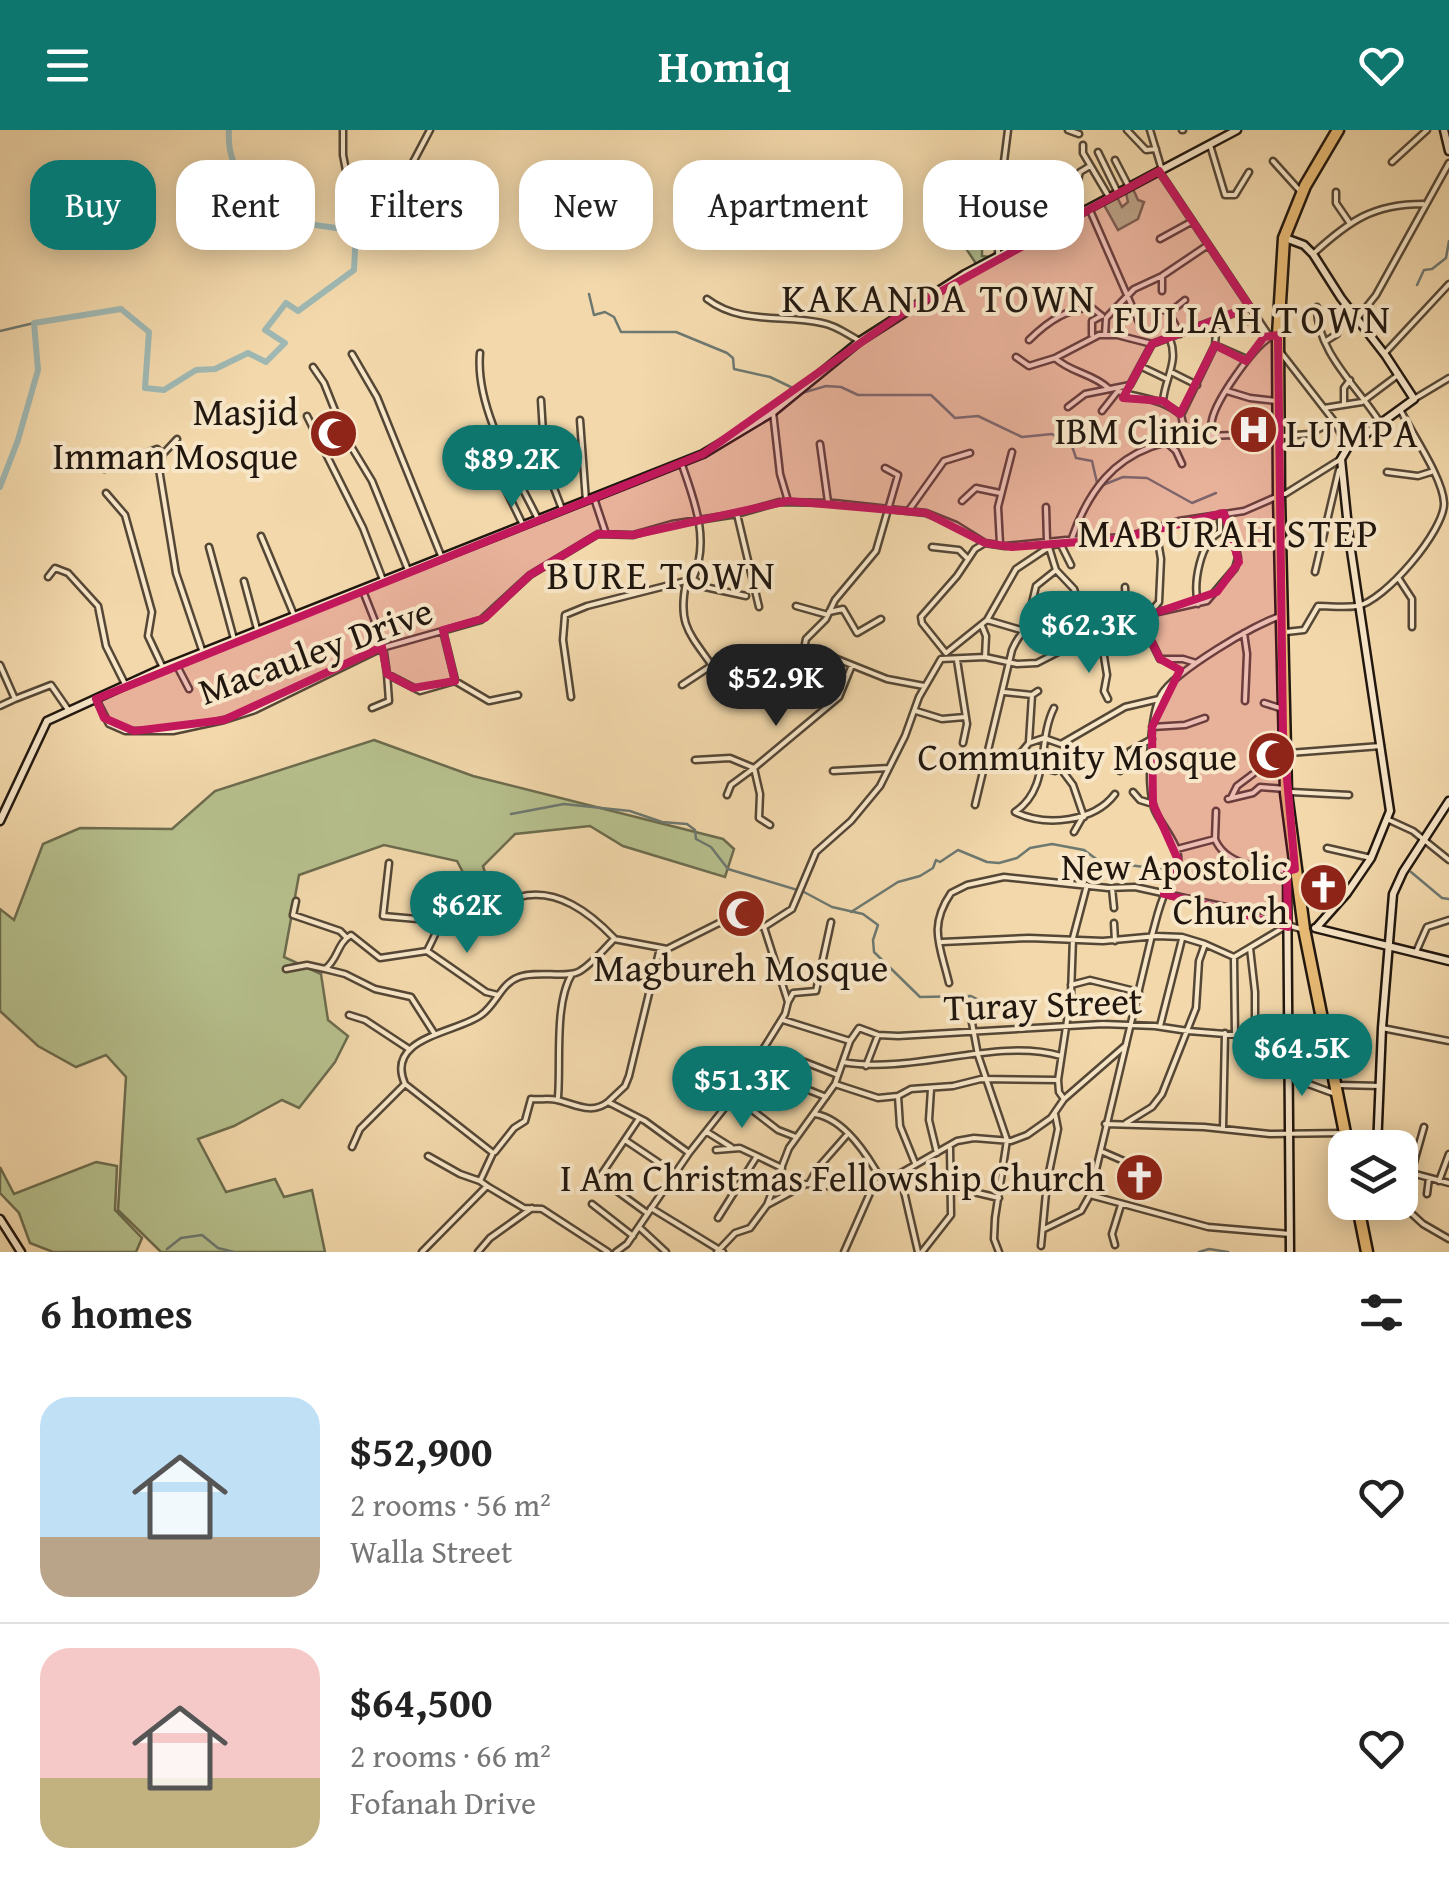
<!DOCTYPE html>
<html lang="en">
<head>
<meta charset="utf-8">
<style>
  body { margin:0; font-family:"Gentium Book Plus",serif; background:#f2f2f2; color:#222; height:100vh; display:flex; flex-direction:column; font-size:38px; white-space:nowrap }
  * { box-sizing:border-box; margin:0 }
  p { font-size:32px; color:#767676 }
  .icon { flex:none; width:55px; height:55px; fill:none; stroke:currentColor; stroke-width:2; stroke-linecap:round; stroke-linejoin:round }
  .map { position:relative; height:1122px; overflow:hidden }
  .details { display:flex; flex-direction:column; background:#fff; flex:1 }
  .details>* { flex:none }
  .hud { position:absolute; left:30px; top:30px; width:1390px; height:90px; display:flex; gap:20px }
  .controls { position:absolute; left:1328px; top:1000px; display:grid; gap:20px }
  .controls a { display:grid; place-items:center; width:90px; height:90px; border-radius:20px; background:#fff; box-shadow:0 5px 25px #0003; font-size:50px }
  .price { position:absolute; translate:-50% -85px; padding:0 22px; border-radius:35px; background:#0f766e; color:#fff; font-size:32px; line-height:65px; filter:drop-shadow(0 2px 5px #0008) }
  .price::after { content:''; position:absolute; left:50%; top:60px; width:30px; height:22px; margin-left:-15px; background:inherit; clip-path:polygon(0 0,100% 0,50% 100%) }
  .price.selected { background:#222; color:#fff }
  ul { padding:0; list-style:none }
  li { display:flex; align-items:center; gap:30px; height:250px; padding:0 40px }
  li+li { border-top:2px solid #e0e0e0 }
  li span { display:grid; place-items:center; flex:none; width:280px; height:200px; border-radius:30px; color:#555 }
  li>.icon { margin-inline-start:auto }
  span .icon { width:120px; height:120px; fill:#fffc; stroke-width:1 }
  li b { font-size:42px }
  h2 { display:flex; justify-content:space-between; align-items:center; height:120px; padding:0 40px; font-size:42px }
  .chip { padding:0 35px; border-radius:30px; background:#fff; box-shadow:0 5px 25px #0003; font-size:35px; line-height:90px }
  .chip.selected { background:#0f766e; color:#fff }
  header { display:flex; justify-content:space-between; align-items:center; height:130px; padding:0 40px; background:#0f766e; color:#fff; font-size:45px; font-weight:700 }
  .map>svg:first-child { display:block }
  .green { fill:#b6c08d; stroke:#6c6c4e; stroke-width:2.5 }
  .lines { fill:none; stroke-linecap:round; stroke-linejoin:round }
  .stream { stroke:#6d7871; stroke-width:2.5 }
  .river { stroke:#9fb8b3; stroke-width:6 }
  .street-casing { stroke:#554736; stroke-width:9 }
  .secondary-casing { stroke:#21170f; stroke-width:11 }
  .highway-casing { stroke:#21170f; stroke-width:15 }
  .street { stroke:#f7e6c8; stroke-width:4 }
  .secondary { stroke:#f7e6c8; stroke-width:6 }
  .highway { stroke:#e9bc76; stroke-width:10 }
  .marked { fill:#c2185b; fill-opacity:0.2; stroke:#c2185b; stroke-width:8; stroke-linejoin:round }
  .labels { text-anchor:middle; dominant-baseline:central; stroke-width:8; stroke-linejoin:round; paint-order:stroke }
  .poi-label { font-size:38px; fill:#21170f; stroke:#f7e6c8; text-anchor:end }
  .street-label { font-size:38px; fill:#21170f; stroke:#f7e6c8 }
  .neighbourhood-label { font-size:40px; letter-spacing:2.5px; fill:#21170f; stroke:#f7e6c8 }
</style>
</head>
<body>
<header><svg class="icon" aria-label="menu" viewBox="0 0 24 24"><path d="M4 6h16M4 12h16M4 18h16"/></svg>Homiq<svg class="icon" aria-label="heart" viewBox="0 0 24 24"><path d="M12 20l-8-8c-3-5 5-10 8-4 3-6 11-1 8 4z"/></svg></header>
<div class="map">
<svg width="1449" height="1122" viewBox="0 0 1449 1122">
  <rect width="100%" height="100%" fill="#f2d8ab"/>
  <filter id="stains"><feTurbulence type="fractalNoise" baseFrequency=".002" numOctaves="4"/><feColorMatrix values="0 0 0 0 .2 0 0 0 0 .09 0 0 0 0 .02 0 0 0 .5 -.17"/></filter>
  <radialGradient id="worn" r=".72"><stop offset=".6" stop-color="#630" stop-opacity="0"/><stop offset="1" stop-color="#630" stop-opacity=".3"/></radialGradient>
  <path class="green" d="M1133,59L1138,70L1144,72L1138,89L1118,100L1103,73L1117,67L1122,77L1128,72L1126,63Z
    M978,85L990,92L986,102L993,103L982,111V126L989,127L977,135L967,120L975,115L973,107L967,105L973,87Z
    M374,610L473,646L723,709L734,719L725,747L623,716L590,696L515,704L483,736L494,772L479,773L457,731L384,715L299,745L284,827L321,844L328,890L348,906L335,932L299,978L282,970L234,996L198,1009L226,1062L275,1049L284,1067L312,1060L325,1122H161L118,1080L126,947L106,925L76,937L38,916L0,881V779L14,790L43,714L80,698L172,699L215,661Z
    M96,1032L117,1036L115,1080L142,1108L136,1122H53L30,1113L19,1083L0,1063V1037L14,1064Z"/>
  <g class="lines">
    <path class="stream" d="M1417,155L1424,140L1432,139L1446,128L1449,111
      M589,164L594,185L605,182L614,187L621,202H676L727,223L733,228L734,239L770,247L795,259
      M0,201L34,193
      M802,263L826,256L841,257L858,265H931L955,288L978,286L1022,307L1052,304L1072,316L1076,328L1092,331L1098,357L1123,347L1147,348L1192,373L1216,363
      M511,684L564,674L630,681L662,692L687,694L695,700L696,709L711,717L728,739L804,762L832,777L863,784L878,795L873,810L874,822L920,867L971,866L981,871
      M1181,735H1182
      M1411,742L1442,768L1449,769
      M851,782L898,752L920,746L933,738L936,730L940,732L958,720L987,732L999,733L1017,728L1030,718L1052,714L1084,720L1099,731L1159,739L1177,736
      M167,1119L181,1108L202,1105L218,1118L234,1122
      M1199,1122L1209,1119L1228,1122"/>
    <path class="river" d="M0,357L18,310L38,240L34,193L121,179L149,202L145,258L164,260L196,240L215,239L248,223L266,232L285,213L265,200L286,173L298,181L354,140L356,101C337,97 311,97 294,89C256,72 226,43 229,0"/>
    <defs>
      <path id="street" d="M343,0V25L351,66
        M1068,0L1079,4
        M1127,0L1146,20L1156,19
        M1150,0L1162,40
        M1182,0H1183
        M1083,15V23L1109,67
        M1210,15L1225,65H1235L1249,42
        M1098,22L1118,63
        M1115,30L1129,57
        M1273,31L1300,61
        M1392,32L1427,0
        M1159,41L1270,207
        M1077,54L1080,42L1090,36
        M401,55L430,0
        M1336,62V73L1349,92
        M1089,78L1141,197
        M1160,109L1191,92
        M1313,124C1349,91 1373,74 1423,74
        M998,126L999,71L1008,0
        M1162,146V161
        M707,169C741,195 783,184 822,193C835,195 847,204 858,210
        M1317,177C1316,222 1359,258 1381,294
        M1164,180L1169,183L1185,170
        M1114,181L1134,183
        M1169,183L1180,204
        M1238,184L1246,191L1258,189
        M1356,190L1376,165L1449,33
        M1092,205V191L1101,186
        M1105,205L1106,188L1134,159L1162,146L1208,115
        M1029,210C1046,193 1067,177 1092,178L1102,186
        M1326,211L1337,204
        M1215,215L1247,229
        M480,223C475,277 514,341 538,389
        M352,224L377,267L442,428
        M1282,224L1334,291L1348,317
        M1384,224L1449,154
        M1016,227L1029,236L1055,228C1071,243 1092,243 1108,258
        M1055,228L1099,205H1117L1152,214L1250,177
        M313,237L324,253L346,308L372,351L408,440
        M1142,237L1167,249
        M1171,242L1197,255
        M1118,261C1141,269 1162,268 1181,285
        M1227,261L1250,268L1276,271
        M1414,269L1449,248
        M541,270L545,335L562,379
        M1163,271C1165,248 1179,232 1170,209
        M1344,273V258L1350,250
        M1068,277L1085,264L1130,255L1152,214
        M1324,278L1362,272L1398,245
        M1102,281L1117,262
        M773,282L780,344L788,371
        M307,286L363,398L383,450
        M580,290L586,371
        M1186,306L1181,285L1215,215L1217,191
        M1283,306L1309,304L1334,291
        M1213,307C1212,303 1211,295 1212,290C1216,270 1252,219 1269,208
        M177,309L163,324L159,339L176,443L202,520
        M1166,312L1176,321L1182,334
        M820,314L828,372
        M104,339L157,319L163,324
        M1387,342L1418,346L1431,342
        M496,350L505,358L523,395
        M106,363L125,385L152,482L148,506L163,538
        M1285,364L1341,329
        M594,368L605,401
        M962,371L976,358L1000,363
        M1046,377L1047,411L1056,440L1074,459L1079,474L1096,486
        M909,380L944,331L970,323
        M737,384L759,477
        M261,406L294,485
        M1072,408C1108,304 1178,304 1274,305
        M985,413L975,419L957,446L921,487L922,493L946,523L987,490L1016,439L1049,417L1066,410L1127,407L1179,391L1244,381L1276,367
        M1060,413L1071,435
        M1000,414L998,377L1012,322
        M209,417L234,509
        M932,417L959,420L967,428
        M1315,442L1339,340
        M48,447L55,438L68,443L98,476L106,516L126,556
        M693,449L705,457L746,466
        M1399,449L1412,469V497
        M244,451L257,499
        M686,453C678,493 688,502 711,534
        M1125,457L1127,492
        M363,461L382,509L387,544L420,561L455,551L489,571L518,565
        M1198,474C1193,453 1200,412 1220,402V384
        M796,476L828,485
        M829,482L843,479L857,503L881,489
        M1149,484L1207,471L1235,438L1238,428L1233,403L1224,384
        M1140,488L1160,529H1183L1196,533
        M987,490L1021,500
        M1027,494L1036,456L1056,440
        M982,496L986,506L985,527
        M443,501L455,550
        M1286,502L1304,500L1318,476C1330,476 1344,478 1357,476C1384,472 1445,400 1444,373C1443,348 1412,304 1401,281
        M1244,503L1247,524L1245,571
        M1101,508L1107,545L1104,561L1108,569
        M804,519L806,509L826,489L835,470L876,421L898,345L885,338
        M941,529L985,527L1017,534L1037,533L1066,518L1097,511L1149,484L1159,472L1161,429L1156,399
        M957,530L967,594L963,613
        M176,534L189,559
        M0,535L15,569L51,555L69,581
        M682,555L717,532L804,520L832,527L887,549L924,556
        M1004,562L1032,565
        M571,567L563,510L565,485L587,476L693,449C710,411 695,372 682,335
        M96,569L109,594L125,601H173L224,590L255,580L382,518L481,490L530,445L598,404L633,405L672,394L737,384L779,372L834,373L926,383L956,395L985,413L1005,416L1066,410
        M1264,573L1283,579
        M0,576L15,569
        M372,578L389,571L387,544
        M1054,578C1037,611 1051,658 1015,682C1046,697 1094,692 1115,664
        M916,581L942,589L965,587
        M1152,597L1185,595L1205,588
        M1029,612L1032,565L1038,561
        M1289,623L1381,616
        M695,630L730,628L754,638L839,567L852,535
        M1014,631L1029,613L1044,608L1061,614L1125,577L1159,569
        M986,636L1002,637L1014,631L1055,641
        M1263,639L1285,637
        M833,641L889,638
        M1120,641L1130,621L1152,609
        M1064,643L1073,655L1084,687
        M1133,662L1140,670L1153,674
        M1291,662L1349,665
        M727,665L731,655L754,638L760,664L759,688L770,695
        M1231,668L1237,656L1253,644
        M1228,669L1253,663L1260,657L1285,659
        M975,675L1012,520C1021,499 1033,490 1055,486L1088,512
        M1389,690L1413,701L1449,730
        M1074,702L1082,688
        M1215,709L1216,681
        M1327,718L1371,728
        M1177,719L1215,709C1225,735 1261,738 1285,741
        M389,733L383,786L440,791
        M507,758L519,767C557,757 590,783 614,808
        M1112,758L1114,778
        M296,771L293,785L340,801L346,807
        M1114,793L1115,811
        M764,797L792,779L816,722L851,691L880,656L905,606L919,567L941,529
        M942,812L1029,808L1103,811L1157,806L1182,807L1205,814
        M1250,818L1255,862V906
        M427,821C441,793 448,782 437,751
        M1416,822L1427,797L1449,790
        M1234,829L1235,904
        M286,839L307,835L325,839C338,830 337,813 351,805L380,828L427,821L486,862L498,865
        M325,839L345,844L375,859L411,867L434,903
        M949,853C940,815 928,797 951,763L967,755L1004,747L1108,758L1135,757L1230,778L1301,799
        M1071,855L1090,850L1139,862
        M788,872L793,863L816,861L831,792
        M970,882L978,925L1007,1010L995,1088L994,1109L999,1122
        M349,885L365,890L409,919
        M783,890L850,911
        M1160,896L1182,809
        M1382,898L1449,911
        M797,929L838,945
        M843,932C912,945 995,907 1061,926
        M866,936L878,905
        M1289,940L1303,952L1333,963
        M789,952L826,967
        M835,954L878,968L898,966L911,959L953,956L981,949L1058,950
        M1339,955L1380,956
        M931,959L929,990L937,1023
        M734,966L778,1000L796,1007
        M898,966L900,996L915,1033
        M558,967C561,933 554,873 572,844
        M1064,969L1059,962L1058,950L1071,864L1073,808L1087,755
        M608,972L625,956L629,946L660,818
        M815,984C845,989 868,1026 882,1051H887L957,1011L974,1008L1011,1011L1027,1005L1051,988L1064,969L1126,915
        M638,990L599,1048L647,1083
        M1126,993L1152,977L1162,964L1196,878L1199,831L1205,814L1234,827L1286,796
        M1105,994L1204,997L1270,1004L1344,1003
        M1223,998L1225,903
        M707,1002L731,1017
        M625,1010L674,1043
        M352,1017L360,999L405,954
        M716,1020L740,1018L757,1026
        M495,1022L514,998L525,991L531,969C540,970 549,968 557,970C575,974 591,985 608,972L645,991L689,1023
        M1103,1022L1140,1038L1152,1047
        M428,1026L460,1044L480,1051
        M1400,1040L1449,1053
        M1411,1043L1424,997
        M900,1044L918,1122
        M955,1050L965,1060L999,1068
        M1439,1051L1449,1024
        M809,1054L817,1039L846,1006
        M487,1056L480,1051L493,1023L405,954C384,907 457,903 481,885C496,875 501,853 519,847C536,840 568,849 580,841C592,834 604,819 614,809L667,819L719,793L764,797
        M487,1056L524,1078L542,1079L608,1122
        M1427,1064L1429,1048
        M1090,1065L1208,1097L1290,1104
        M1399,1072L1423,1094L1449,1109
        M592,1074L633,1106
        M767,1075L806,1054L827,1056L857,1050L874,1054L882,1051
        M651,1078L723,1122
        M718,1088L757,1026L782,1038
        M640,1098L666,1122
        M1044,1099L1081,1081L1090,1065C1110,978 1132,892 1152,805C1156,791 1159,775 1166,761C1170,752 1176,743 1178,733C1181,714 1160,695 1154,678C1147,655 1149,586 1161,565C1174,542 1256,493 1281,486
        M1115,1115L1112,1104L1121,1075
        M1041,1116L1047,1052L1058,999L1055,984
        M422,1122L487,1056
        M478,1122L490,1108L532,1078
        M616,1122L627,1114L689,1023L734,966L785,884L788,872L764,797
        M717,1122L735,1103L750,1098L767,1075L789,1018L835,954L850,911L859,898L878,905L898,906L1103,894L1155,896L1188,901L1289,909
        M844,1122L874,1054
        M922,1122L951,1085L950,1018"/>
      <path id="secondary" d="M1444,0L1449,21
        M1288,109L1304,115L1313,124L1341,168L1386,226L1414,269L1348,317L1341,329L1349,407L1390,681L1371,728L1347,763L1316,798
        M0,691L47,591L163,538L703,324L773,282L860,211L965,144L1237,0
        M1315,798L1449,831
        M1377,1018L1382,898L1393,764L1403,742L1449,671
        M0,1089L21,1122
        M1290,1122L1287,741L1295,739"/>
      <path id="highway" d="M1338,0L1305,56L1284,108L1278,205L1279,366L1286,663L1304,799L1348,1018
        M1357,1072L1367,1122"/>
    </defs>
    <use href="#street" class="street-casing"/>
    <use href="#secondary" class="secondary-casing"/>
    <use href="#highway" class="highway-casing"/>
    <use href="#street" class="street"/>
    <use href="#secondary" class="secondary"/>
    <use href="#highway" class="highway"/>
  </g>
  <path class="marked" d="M1159,41L1250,177L1152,214L1123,268L1163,271L1180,284L1215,215L1246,231L1264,207L1278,205L1283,603L1295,739L1287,741L1288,797L1164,764L1178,730L1153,674L1152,597L1180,540L1160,529L1140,488L1217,462L1239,432L1224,383L1118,409L1012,417L985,413L926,383L788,371L633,405L598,404L530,445L485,488L443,500L455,551L413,558L387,544L382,517L224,590L134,601L104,588L96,569L703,324L907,180Z"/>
  <defs>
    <symbol id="hospital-disc" viewBox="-11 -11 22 22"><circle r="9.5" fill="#8f2418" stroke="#f7e6c8"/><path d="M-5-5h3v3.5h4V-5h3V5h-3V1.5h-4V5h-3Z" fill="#fff"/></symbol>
    <symbol id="mosque-disc" viewBox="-11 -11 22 22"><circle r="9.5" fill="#8f2418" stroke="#f7e6c8"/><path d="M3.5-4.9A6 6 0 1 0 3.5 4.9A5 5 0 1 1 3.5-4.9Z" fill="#fff"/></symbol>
    <symbol id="church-disc" viewBox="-11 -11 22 22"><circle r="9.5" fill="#8f2418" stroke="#f7e6c8"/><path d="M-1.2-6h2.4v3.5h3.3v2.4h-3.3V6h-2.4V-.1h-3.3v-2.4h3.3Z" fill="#fff"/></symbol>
  </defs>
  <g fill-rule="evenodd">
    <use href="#hospital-disc" x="1226" y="272" width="55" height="55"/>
    <use href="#mosque-disc" x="306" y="276" width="55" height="55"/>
    <use href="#mosque-disc" x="1244" y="598" width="55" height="55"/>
    <use href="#church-disc" x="1296" y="730" width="55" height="55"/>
    <use href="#mosque-disc" x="714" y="756" width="55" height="55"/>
    <use href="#church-disc" x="1112" y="1020" width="55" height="55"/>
  </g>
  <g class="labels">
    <g class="poi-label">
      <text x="298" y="281">Masjid<tspan x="298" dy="44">Imman Mosque</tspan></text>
      <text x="1218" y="300">IBM Clinic</text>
      <text x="1237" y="626">Community Mosque</text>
      <text x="1288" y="736">New Apostolic<tspan x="1288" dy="44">Church</tspan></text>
      <text x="741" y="837" text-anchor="middle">Magbureh Mosque</text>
      <text x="1105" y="1047">I Am Christmas Fellowship Church</text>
    </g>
    <g class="street-label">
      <text transform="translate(315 520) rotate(-20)">Macauley Drive</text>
      <text transform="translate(1043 873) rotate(-2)">Turay Street</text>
    </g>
    <g class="neighbourhood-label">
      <text x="939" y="167">KAKANDA TOWN</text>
      <text x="1253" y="188">FULLAH TOWN</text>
      <text x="1353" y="302">LUMPA</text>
      <text x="1229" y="402">MABURAH STEP</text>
      <text x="662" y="444">BURE TOWN</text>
    </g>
  </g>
  <rect width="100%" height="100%" filter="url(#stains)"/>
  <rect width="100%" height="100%" fill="url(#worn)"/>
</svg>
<div class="controls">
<a><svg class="icon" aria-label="layers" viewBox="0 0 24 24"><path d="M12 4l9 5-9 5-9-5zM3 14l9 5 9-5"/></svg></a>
</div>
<b class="price" style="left:512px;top:380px">$89.2K</b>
<b class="price" style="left:1089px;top:546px">$62.3K</b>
<b class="price selected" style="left:776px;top:599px">$52.9K</b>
<b class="price" style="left:467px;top:826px">$62K</b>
<b class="price" style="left:1302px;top:969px">$64.5K</b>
<b class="price" style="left:742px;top:1001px">$51.3K</b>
<div class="hud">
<a class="chip selected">Buy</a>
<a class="chip">Rent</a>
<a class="chip">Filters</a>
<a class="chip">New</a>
<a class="chip">Apartment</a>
<a class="chip">House</a>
</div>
</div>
<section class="details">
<h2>6 homes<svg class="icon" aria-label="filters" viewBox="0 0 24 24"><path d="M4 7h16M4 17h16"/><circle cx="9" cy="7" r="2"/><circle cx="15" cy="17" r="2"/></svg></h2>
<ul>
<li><span style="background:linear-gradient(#bfe0f5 70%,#b9a48a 0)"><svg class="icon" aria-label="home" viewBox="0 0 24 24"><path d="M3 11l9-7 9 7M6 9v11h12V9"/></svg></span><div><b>$52,900</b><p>2 rooms · 56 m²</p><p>Walla Street</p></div><svg class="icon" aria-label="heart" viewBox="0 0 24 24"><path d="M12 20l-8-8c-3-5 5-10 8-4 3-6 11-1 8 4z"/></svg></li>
<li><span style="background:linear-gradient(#f6c9c9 65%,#c2b280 0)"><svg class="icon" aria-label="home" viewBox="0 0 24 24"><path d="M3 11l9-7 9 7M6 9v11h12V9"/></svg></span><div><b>$64,500</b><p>2 rooms · 66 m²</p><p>Fofanah Drive</p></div><svg class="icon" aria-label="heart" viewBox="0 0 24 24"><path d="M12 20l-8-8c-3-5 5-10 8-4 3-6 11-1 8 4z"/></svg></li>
</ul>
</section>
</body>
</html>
